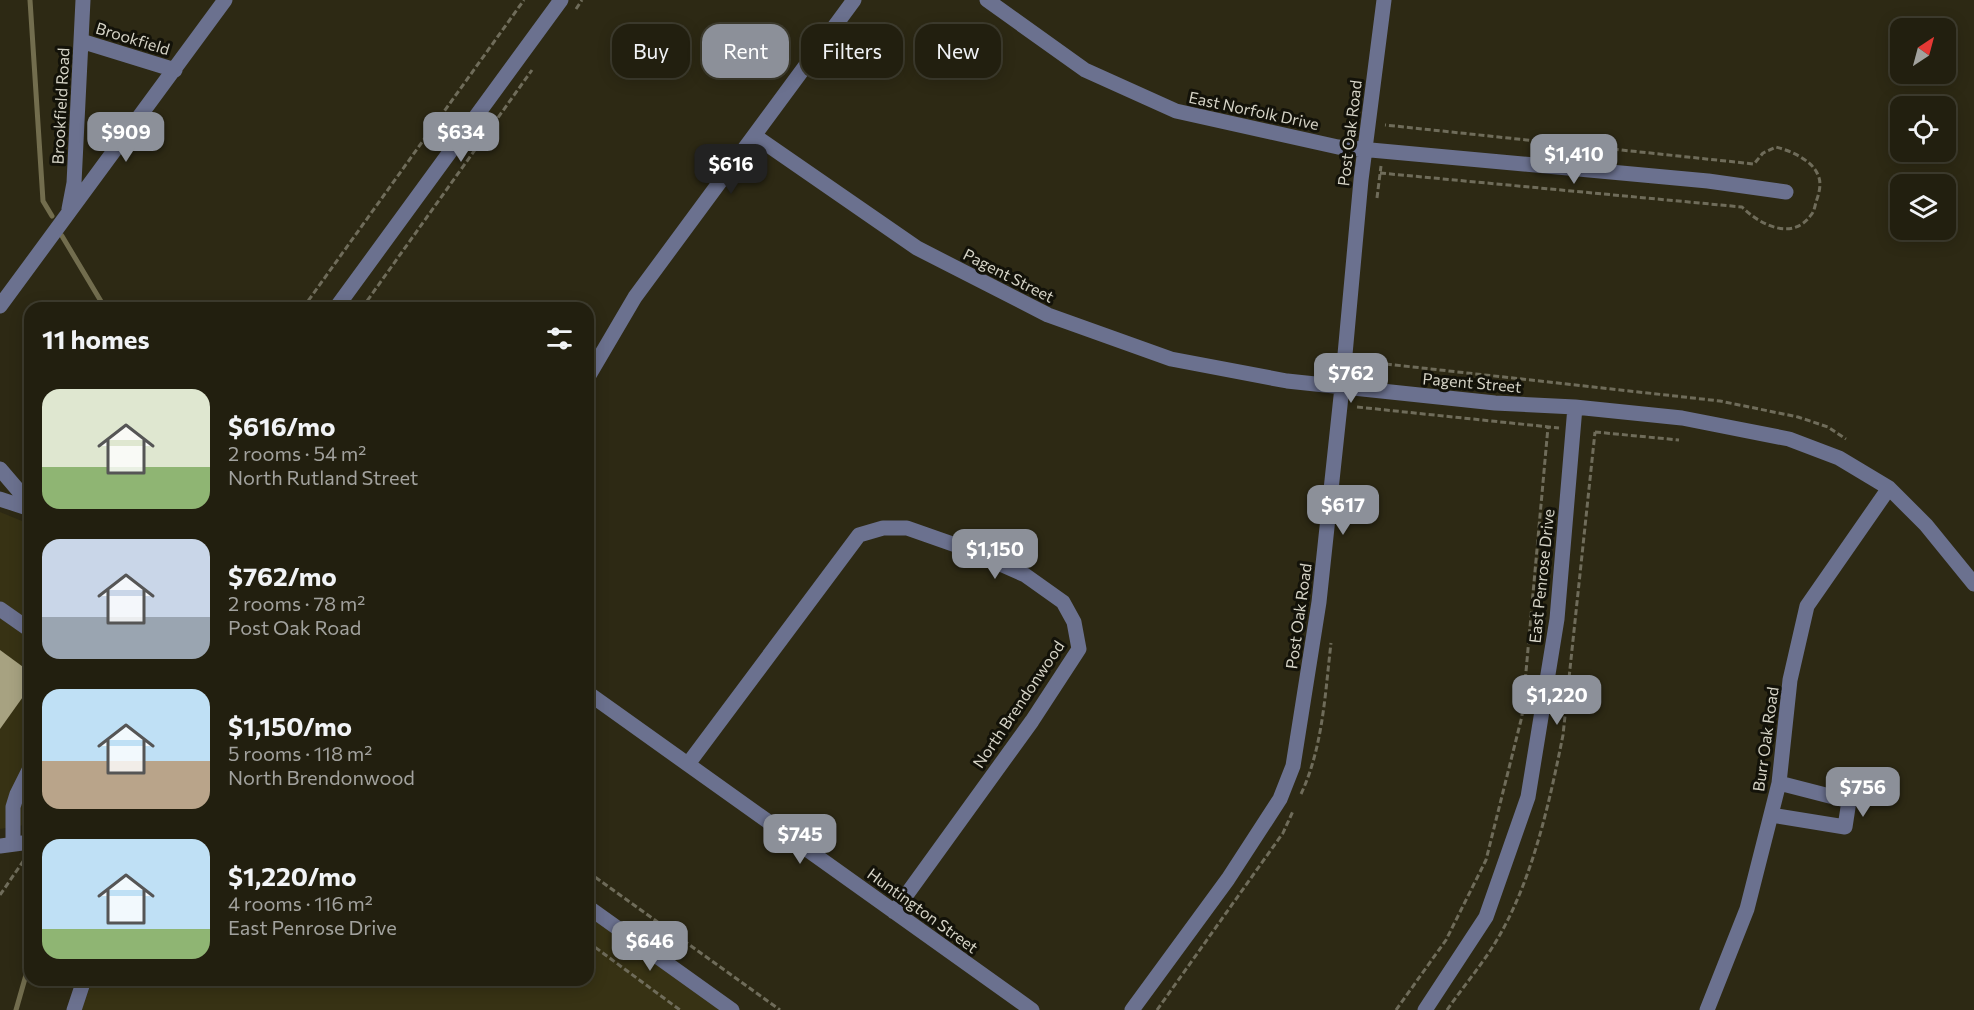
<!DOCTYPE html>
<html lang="en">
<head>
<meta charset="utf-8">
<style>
  body { margin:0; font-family:Commissioner,sans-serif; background:#2e2c1d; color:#f1f3f6; height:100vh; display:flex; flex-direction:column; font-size:22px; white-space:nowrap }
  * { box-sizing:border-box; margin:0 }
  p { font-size:20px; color:#a2a29e }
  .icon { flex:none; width:33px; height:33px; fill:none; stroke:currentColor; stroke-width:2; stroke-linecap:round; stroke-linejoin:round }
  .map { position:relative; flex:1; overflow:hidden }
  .panel { position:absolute; left:24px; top:302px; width:570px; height:684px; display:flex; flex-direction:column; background:#221f0f; border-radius:18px; box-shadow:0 3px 15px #0003,0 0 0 2px #3f3d2f }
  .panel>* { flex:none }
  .top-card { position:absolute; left:612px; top:24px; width:570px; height:54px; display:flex; gap:12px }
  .needle { width:39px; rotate:36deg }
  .tools { position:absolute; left:1890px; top:18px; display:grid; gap:12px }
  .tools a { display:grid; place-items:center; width:66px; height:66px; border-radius:12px; background:#221f0f; box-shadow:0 3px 15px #0003,0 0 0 2px #3f3d2f; font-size:30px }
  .price { position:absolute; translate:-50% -51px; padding:0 14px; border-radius:12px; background:#8c9099; color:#fff; font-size:20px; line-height:39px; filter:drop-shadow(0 2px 3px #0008) }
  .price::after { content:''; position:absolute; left:50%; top:36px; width:18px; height:14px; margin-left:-9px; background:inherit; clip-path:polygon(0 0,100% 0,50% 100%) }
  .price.current { background:#222; color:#fff }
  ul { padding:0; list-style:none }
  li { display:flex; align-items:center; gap:18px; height:150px; padding:0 18px }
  li span { display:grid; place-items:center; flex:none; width:168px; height:120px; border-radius:18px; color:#555 }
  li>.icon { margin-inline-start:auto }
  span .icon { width:72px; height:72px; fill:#fffc; stroke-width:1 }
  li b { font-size:26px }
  h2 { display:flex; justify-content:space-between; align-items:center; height:72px; padding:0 18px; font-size:26px }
  .pill { padding:0 21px; border-radius:18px; background:#221f0f; box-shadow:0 3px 15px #0003,0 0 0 2px #3f3d2f; font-size:21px; line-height:54px }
  .pill.current { background:#8c9099; color:#fff }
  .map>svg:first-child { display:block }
  .built { fill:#373214 }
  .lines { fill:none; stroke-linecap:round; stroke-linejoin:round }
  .stream { stroke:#726d4e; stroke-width:5 }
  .building { fill:#a7a281 }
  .path { stroke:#6f6c5a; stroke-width:3; stroke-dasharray:6 3; stroke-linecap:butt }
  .minor { stroke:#6b718f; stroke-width:15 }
  .labels { text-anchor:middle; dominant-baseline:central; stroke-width:6; stroke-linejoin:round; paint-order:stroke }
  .street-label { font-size:16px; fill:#d5d3c6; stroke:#131209 }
</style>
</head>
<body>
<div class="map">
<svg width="1974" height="1010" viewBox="0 0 1974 1010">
  <rect width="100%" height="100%" fill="#2d2914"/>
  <path class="built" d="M0,512L22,521L30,527V824L0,829Z
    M588,908L730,1010H81L93,980H588Z"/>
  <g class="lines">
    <path class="stream" d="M30,0L43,201L52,216
      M62,236L105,308
      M16,1010L30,961"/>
  </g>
  <path class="building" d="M0,650L30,672V687L0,729Z"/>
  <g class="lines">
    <path class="path" d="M576,9L582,0
      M1380,173L1742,207C1759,224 1792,242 1811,215C1814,212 1815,206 1816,202C1819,194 1822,183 1818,175C1812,160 1791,151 1776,147L1763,153L1754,164L1385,125
      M1377,198L1381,166
      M303,308L524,0
      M362,308L532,70
      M1359,361L1720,401L1798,417L1828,427L1846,439
      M1357,407L1559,428
      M1595,432L1679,440
      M1301,794C1323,747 1325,694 1331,643
      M588,872L780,1010
      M0,895L24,860
      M588,942L680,1010
      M1157,1010L1283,833L1293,811
      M1396,1010L1446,940L1486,860L1522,716L1548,427
      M1447,1010C1465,984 1487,959 1502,931C1534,873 1550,800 1563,735L1595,432"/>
    <path class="minor" d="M987,0L1085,70L1176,111L1338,147L1708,181L1786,192
      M81,41L175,70
      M755,136L917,248L1048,315L1171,359L1287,381L1495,403L1575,407L1682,418L1789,439L1839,458L1889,488L1926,525L1974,584
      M69,209L74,183L83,0
      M0,306L225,0
      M336,308L561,0
      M588,377L635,297L854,0
      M0,469L30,504
      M0,499L30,509
      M0,609L30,630
      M588,693L1032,1010
      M688,764L859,535L883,528H907L964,548L1025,575L1063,602L1074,622L1079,649L1032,721L894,912
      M1771,815L1845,827L1849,801L1779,783
      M13,844V807L17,794L30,768
      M0,846L30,842
      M588,907L732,1010
      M74,1010L84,980
      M1132,1010L1228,879L1280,799L1293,766L1319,602L1342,387L1361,180L1384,0
      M1425,1010L1486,917L1528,797L1557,619L1575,407
      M1707,1010L1747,909L1779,783L1790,680L1807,606L1889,488"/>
  </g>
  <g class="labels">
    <g class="street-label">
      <text transform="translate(133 38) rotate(17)">Brookfield</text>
      <text transform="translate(60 106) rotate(-87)">Brookfield Road</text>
      <text transform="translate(1254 110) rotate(12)">East Norfolk Drive</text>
      <text transform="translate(1349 133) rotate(-83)">Post Oak Road</text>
      <text transform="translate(1009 275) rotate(27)">Pagent Street</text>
      <text transform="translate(1472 382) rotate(5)">Pagent Street</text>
      <text transform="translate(1541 576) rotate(-84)">East Penrose Drive</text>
      <text transform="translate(1298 616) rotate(-82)">Post Oak Road</text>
      <text transform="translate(1018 704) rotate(-56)">North Brendonwood</text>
      <text transform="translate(1765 739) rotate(-82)">Burr Oak Road</text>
      <text transform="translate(923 910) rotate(36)">Huntington Street</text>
    </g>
  </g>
</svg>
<div class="tools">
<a><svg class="needle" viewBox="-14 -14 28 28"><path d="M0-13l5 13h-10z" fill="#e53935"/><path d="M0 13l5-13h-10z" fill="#a2a29e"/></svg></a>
<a><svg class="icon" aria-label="locate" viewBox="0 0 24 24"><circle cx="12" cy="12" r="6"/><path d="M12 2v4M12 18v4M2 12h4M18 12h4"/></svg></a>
<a><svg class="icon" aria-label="layers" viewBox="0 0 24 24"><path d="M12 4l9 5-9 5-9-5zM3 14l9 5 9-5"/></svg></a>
</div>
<b class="price" style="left:126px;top:163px">$909</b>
<b class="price" style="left:461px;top:163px">$634</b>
<b class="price" style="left:1574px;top:185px">$1,410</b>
<b class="price current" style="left:731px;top:195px">$616</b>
<b class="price" style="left:1351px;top:404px">$762</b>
<b class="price" style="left:1343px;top:536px">$617</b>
<b class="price" style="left:995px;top:580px">$1,150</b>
<b class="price" style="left:1557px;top:726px">$1,220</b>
<b class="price" style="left:1863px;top:818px">$756</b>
<b class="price" style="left:800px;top:865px">$745</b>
<b class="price" style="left:650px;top:972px">$646</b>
<div class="top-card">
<a class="pill">Buy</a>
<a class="pill current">Rent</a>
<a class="pill">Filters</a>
<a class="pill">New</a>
</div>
<section class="panel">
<h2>11 homes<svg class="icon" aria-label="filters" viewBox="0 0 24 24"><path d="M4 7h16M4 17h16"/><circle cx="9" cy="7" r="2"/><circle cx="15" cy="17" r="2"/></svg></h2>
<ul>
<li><span style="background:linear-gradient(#dfe7d0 65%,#8fb573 0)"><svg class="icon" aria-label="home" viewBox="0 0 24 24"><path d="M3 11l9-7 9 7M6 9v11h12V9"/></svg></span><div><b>$616/mo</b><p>2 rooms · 54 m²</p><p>North Rutland Street</p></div></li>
<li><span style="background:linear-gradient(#c9d6e8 65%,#9aa5b1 0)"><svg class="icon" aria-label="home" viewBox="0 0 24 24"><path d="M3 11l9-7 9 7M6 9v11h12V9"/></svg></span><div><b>$762/mo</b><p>2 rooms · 78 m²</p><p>Post Oak Road</p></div></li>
<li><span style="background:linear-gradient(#bfe0f5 60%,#b9a48a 0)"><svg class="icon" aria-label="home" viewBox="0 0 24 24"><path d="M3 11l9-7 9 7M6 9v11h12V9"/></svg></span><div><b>$1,150/mo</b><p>5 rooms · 118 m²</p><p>North Brendonwood</p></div></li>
<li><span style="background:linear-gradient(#bfe0f5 75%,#8fb573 0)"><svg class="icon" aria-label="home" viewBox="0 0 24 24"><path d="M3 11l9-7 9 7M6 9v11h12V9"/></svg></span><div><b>$1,220/mo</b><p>4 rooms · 116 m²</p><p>East Penrose Drive</p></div></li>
</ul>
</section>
</div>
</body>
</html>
